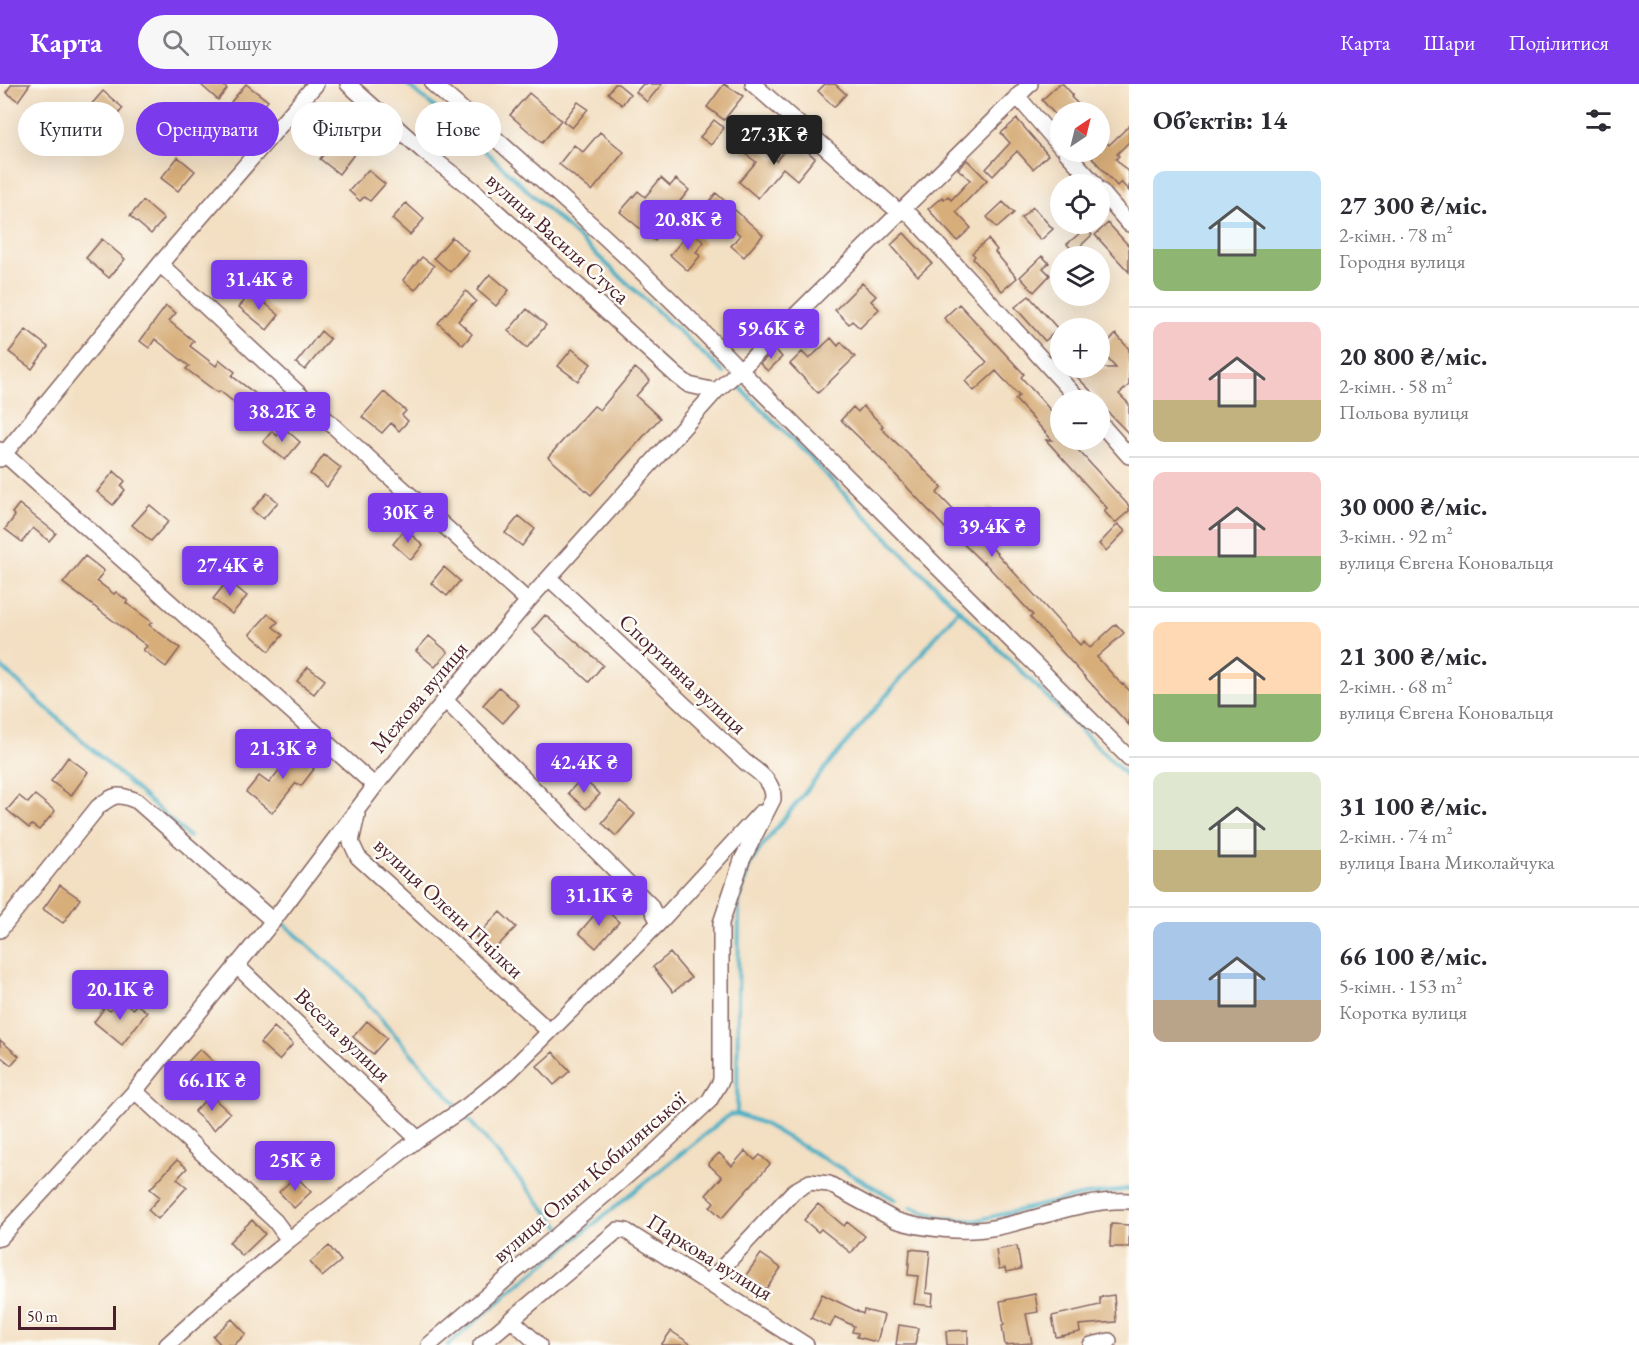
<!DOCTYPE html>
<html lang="uk">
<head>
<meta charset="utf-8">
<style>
  body { margin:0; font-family:"EB Garamond",serif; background:#f7f7f7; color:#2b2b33; height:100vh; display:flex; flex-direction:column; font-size:22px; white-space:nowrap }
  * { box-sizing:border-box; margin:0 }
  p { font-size:20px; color:#7c7c81 }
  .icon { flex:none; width:33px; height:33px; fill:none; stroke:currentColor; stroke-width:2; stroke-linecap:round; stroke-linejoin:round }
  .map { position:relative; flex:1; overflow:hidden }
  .panel { display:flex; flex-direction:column; background:#fff; width:510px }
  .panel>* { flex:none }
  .guide { position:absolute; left:18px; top:18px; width:570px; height:54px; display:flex; gap:12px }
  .needle { width:39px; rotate:35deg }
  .buttons { position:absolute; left:1050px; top:18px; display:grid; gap:12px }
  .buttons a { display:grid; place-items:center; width:60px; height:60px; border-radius:50%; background:#fff; box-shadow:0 6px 24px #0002; font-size:30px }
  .scale { position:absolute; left:18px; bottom:15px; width:98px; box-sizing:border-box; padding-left:6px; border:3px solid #4a1f2b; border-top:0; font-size:16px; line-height:21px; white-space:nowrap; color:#4a1f2b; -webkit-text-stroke:4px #fdfcf7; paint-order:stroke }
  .price { position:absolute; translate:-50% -51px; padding:0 14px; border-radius:6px; background:#7c3aed; color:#fff; font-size:20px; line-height:39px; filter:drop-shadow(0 2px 3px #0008) }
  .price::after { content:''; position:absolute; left:50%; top:36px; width:18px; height:14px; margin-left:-9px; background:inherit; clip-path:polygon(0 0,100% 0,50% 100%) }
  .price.current { background:#222; color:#fff }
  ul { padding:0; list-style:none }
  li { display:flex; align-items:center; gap:18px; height:150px; padding:0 24px }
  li+li { border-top:2px solid #e1e1e2 }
  li span { display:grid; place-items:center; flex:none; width:168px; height:120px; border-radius:12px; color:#555 }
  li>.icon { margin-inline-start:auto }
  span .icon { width:72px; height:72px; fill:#fffc; stroke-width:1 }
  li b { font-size:26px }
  h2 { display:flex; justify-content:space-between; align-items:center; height:72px; padding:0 24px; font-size:26px }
  .pill { padding:0 21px; border-radius:27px; background:#fff; box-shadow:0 6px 24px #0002; font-size:21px; line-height:54px }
  .pill.current { background:#7c3aed; color:#fff }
  header { display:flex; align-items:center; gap:36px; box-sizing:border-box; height:84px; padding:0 30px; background:#7c3aed; color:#fff }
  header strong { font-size:28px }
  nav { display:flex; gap:33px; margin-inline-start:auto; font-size:21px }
  .search { width:420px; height:54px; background:#f7f7f7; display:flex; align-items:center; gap:15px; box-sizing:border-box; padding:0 21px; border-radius:33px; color:#7c7c81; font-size:22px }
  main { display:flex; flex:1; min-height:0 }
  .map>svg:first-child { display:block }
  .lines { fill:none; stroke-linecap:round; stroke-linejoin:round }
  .stream { stroke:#45aec4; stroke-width:4 }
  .building { fill:#d7ad79 }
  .minor-casing { stroke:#856260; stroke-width:18 }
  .minor { stroke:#fff; stroke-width:15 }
  .labels { text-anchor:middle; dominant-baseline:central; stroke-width:5; stroke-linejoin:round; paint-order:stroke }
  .street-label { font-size:22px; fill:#4a1f2b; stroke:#fdfcf7 }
</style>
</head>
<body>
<header>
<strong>Карта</strong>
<div class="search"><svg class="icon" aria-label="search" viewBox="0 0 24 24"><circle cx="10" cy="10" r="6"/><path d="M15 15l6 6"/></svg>Пошук</div>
<nav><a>Карта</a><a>Шари</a><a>Поділитися</a></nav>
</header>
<main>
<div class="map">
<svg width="1129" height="1261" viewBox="0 0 1129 1261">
  <rect width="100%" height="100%" fill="#fdfcf7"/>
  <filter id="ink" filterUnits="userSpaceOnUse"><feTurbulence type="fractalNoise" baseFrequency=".0167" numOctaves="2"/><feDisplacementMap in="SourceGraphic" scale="12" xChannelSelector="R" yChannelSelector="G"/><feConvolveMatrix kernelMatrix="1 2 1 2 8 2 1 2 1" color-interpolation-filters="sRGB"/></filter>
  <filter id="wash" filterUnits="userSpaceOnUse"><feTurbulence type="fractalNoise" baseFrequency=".008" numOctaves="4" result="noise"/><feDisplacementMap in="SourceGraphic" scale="24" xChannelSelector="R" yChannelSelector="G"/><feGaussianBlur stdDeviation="1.35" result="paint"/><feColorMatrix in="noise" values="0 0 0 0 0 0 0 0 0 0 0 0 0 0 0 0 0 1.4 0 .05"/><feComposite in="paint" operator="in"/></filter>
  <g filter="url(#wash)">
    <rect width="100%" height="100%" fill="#f3dfc2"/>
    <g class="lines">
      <path class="stream" d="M407,0L473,56L724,289
        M736,299L919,486L1129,694
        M0,582L189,753
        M282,838L347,896L459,1024
        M464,1030L560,1143
        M737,1030L739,818L749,782L760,765L811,701L959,525
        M911,1123L943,1134L974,1137L1080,1112L1129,1105
        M448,1261L528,1193L729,1031L737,1030L762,1039L896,1116"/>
    </g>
    <g id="blocks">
      <path class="building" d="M12,0H30L18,17L6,8Z
        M200,0H222L227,5L218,16Z
        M246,0L268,17L253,36L231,18Z
        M615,0H618L630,10L622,21L608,9Z
        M643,0H662L647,18L636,8Z
        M724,0L743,12L724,36L707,23Z
        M825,0H835L846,10L834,23L818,7Z
        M1059,0H1063L1073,11L1071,13L1086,28H1060L1058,34L1042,16Z
        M103,7L123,24L111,39L90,22Z
        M529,9L561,36L542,59L510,31Z
        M578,18L588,25L572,44L563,37Z
        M1017,35L1048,71L1033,85L1017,67L993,92L986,85L1010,59L1001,49Z
        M714,36L724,44L711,61L700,53Z
        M1129,42V58L1117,70L1119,72L1116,75L1129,89V107L1121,98L1117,102L1087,68H1100V51L1109,61Z
        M600,48L624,68L592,107L559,80L574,61L583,68Z
        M337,54L355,69L339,90L320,75Z
        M751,56L776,77L794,56L815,74L797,96L783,84L758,114L739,98L756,78L742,67Z
        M178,73L195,87L178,107L161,94Z
        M967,76L987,96L956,128L971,144L957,157L928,125L942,113L944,115L948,112L951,116L970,96L958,85Z
        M368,86L385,100L370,117L364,113L360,117L349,107Z
        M661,94L670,102L676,95L689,106L668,132L672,135L655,157L620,128L638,107L645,113Z
        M716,109L763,151L744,173L731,162L740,151L706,122Z
        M143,117L164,135L151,150L130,132Z
        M1003,118L1014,129L997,144L987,133Z
        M406,119L424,135L410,151L392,135Z
        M1033,123L1053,145L1041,156L1021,134Z
        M1108,139L1129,162V188L1095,151Z
        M1086,144L1092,151L1074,168L1067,160Z
        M690,147L704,158L696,168L700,172L688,187L670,171Z
        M904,149L932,179L918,192L891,161Z
        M452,153L468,167L450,188L434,174Z
        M102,155L125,175L109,194L86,174Z
        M988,155L997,166L995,168L1017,194L1002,207L973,175L975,172L972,169Z
        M1042,172L1049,179L1043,184L1050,191L1034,208L1020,193Z
        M422,173L434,182L415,206L403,196Z
        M490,190L509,206L496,222L477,206Z
        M862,199L876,212L871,217L879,225L860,244L852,237L849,240L835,226Z
        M466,207L476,217L458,237L472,250L463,261L438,239Z
        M252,208L279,231L267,246L239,223Z
        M1029,212L1058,245L1045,257L1015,223Z
        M959,220L1024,290L1021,293L1060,337V356H1069L1129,422V427L1115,439L1104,427L1107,424L1046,356H1052L1015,315L1019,312L996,287L974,307L965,297L987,278L944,234Z
        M166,222L176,229L169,237L194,257L190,262L216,282L220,276L235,288L232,292L265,317L252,333L220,307L218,309L186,285L189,282L155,255L149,264L140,257Z
        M527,225L546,241L527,264L508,247Z
        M26,246L48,263L32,285L9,268Z
        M321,247L330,255L305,286L296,279Z
        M1116,250L1129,265V301L1119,310L1129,320V350L1102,322L1104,320L1068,284H1116L1100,266Z
        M831,254L838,262L841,258L855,273L818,309L790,280L802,268L809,275Z
        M572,265L591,280L578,297L558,282Z
        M775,265L782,273L768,287L760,280Z
        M635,284L650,296L636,312L660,334L591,411L548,373L594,322L600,326Z
        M384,308L406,327L402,331L408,337L399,347L391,339L382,349L362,333Z
        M863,322L883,342L881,344L942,403L937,409L968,441L970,442L989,423L999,433L982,453L1080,561L1084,557L1090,564L1116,540L1124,549L1097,573L1122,601L1123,600L1129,606V641L1030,533L1033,531L984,478L983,479L946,443L945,444L879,373L841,336L853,323L858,328Z
        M284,344L300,358L285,376L263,358L272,347L277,352Z
        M324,371L341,384L327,403L310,390Z
        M114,387L125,397L121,402L125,406L113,421L97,408Z
        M267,409L278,418L263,435L252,426Z
        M19,420L56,449L49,457L33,444L22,458L5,445L15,432L12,429Z
        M150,421L169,437L151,457L132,441Z
        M519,432L535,445L522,462L505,449Z
        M1118,440L1125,447L1106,467L1099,460Z
        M405,445L423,461L411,476L393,460Z
        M85,472L104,487L97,497L114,510L116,508L128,517L126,519L152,538L149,541L180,564L166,583L143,566L147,562L63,499Z
        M444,483L460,497L447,512L431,499Z
        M228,496L247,512L232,530L213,515Z
        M268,530L278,538L273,543L283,551L269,567L250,550Z
        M545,531L603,581L589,598L532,546Z
        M429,552L448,568L435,583L416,567Z
        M308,583L325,596L314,610L297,597Z
        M499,603L519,621L503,639L483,621Z
        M301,659L315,671L308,680L314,685L301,702L296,699L272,729L246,708L259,692L269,699Z
        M68,673L88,688L71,712L51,697Z
        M582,694L600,710L586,725L568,709Z
        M35,711L55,727L39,746L32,741L29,744L7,726L19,712L28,719Z
        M620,717L635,730L616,752L602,739Z
        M60,801L80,815L63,839L43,825Z
        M602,822L619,838L596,864L579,849Z
        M500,828L516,843L492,868L476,853Z
        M670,869L691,894L673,908L653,883Z
        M120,915L133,925L136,920L147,928L122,961L94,938L105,923L110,927Z
        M367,937L387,954L373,970L353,953Z
        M274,943L293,960L279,976L260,959Z
        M0,956L19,972L11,981L0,972Z
        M200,965L220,984L208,996L188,978Z
        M553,968L570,987L554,1001L537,982Z
        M210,1011L230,1029L214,1046L194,1028Z
        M745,1067L755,1076L760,1071L770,1080L722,1134L710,1123L714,1118L706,1111L722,1093L708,1080L719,1069L732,1082Z
        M177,1076L187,1084L177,1095L187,1103L158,1135L148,1126L160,1113L150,1105Z
        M296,1092L311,1108L294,1124L279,1108Z
        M818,1120L844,1142L847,1138L865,1152L851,1169L821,1145L818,1148L804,1136Z
        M252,1136L265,1150L242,1172L229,1158Z
        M1111,1140L1129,1141V1163H1110Z
        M329,1162L341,1177L322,1193L310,1178Z
        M1017,1162L1021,1185L1006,1188L1005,1184L999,1185L996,1166Z
        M910,1165L930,1167L926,1209L933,1210L932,1222L914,1220L918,1192L908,1191Z
        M761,1170L781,1184L766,1205L746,1191Z
        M822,1210L863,1230L864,1226L884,1231L877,1258L857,1253L858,1249L852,1248L854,1242L835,1233L830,1243L811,1234Z
        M1035,1210L1038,1228L1026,1230L1032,1259L1005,1261L1002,1241H1004L1000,1217Z
        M1114,1211L1116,1238L1079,1241L1080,1248L1056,1253L1052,1232L1100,1221V1213Z
        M232,1235L246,1250L234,1261H221L213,1252Z
        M899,1241L918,1244L915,1261H896Z
        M968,1246V1261H947L946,1247Z
        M671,1247L692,1261H661Z"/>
    </g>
  </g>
  <g filter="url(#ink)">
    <use href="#blocks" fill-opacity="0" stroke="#856260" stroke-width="1.5"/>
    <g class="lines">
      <defs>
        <path id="minor" d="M348,0L422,66L472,105L677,292L689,301L716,307
          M433,0C539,92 644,185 740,286L1129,674
          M753,0L900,129
          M1017,12L1060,62
          M1066,68L1095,100
          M1100,106L1129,140
          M904,124L1079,316
          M160,180L342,350L528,517
          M1100,339L1129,372
          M0,366L375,702
          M0,375L160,180L316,0
          M445,616L650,821L659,839
          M357,731L351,758L358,773L549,947
          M0,846L98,723C114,710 118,709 137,717L273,837
          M236,881L418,1055
          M135,1007L275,1137L289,1156
          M0,1154L135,1007L273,837L375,702L445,616L528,517L716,307L740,286L1030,0
          M709,1198L794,1107L810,1098L829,1100L895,1136C921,1145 965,1149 992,1144C1038,1136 1082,1115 1129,1117
          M511,1235L539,1261
          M167,1261L220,1213L289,1156L418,1055L467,1022L509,988L659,839L760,729
          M429,1261L656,1067L709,1017L721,997V839L742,776L773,715C774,697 758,688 745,678L549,494
          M481,1261L618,1146L626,1147L806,1261
          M1091,1261L1109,1257"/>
      </defs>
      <use href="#minor" class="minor-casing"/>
      <use href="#minor" class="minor"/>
    </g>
  </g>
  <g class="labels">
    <g class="street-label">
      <text transform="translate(558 154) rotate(42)">вулиця Василя Стуса</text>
      <text transform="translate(683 590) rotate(43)">Спортивна вулиця</text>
      <text transform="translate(419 613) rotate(-50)">Межова вулиця</text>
      <text transform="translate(449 824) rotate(43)">вулиця Олени Пчілки</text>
      <text transform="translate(343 951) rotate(44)">Весела вулиця</text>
      <text transform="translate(589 1093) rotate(-41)">вулиця Ольги Кобилянської</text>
      <text transform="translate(710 1173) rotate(32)">Паркова вулиця</text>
    </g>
  </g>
</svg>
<div class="buttons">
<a><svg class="needle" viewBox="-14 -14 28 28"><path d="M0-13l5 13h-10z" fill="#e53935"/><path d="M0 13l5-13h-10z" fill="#7c7c81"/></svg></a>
<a><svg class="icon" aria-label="locate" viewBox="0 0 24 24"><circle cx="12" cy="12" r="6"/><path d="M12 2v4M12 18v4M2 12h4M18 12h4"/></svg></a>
<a><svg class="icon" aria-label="layers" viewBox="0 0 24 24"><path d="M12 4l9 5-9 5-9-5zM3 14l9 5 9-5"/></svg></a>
<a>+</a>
<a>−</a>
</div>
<div class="scale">50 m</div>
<b class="price current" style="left:774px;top:82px">27.3K ₴</b>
<b class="price" style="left:688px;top:167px">20.8K ₴</b>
<b class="price" style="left:259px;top:227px">31.4K ₴</b>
<b class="price" style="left:771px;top:276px">59.6K ₴</b>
<b class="price" style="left:282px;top:359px">38.2K ₴</b>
<b class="price" style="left:408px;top:460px">30K ₴</b>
<b class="price" style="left:992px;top:474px">39.4K ₴</b>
<b class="price" style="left:230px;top:513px">27.4K ₴</b>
<b class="price" style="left:283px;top:696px">21.3K ₴</b>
<b class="price" style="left:584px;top:710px">42.4K ₴</b>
<b class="price" style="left:599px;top:843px">31.1K ₴</b>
<b class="price" style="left:120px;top:937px">20.1K ₴</b>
<b class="price" style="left:212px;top:1028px">66.1K ₴</b>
<b class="price" style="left:295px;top:1108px">25K ₴</b>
<div class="guide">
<a class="pill">Купити</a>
<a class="pill current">Орендувати</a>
<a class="pill">Фільтри</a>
<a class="pill">Нове</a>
</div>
</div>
<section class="panel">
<h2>Об’єктів: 14<svg class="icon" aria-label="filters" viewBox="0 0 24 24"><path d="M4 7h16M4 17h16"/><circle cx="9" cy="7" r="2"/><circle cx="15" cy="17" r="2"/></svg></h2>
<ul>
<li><span style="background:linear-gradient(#bfe0f5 65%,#8fb573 0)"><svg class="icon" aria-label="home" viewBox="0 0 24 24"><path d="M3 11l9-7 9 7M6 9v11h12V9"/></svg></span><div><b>27 300 ₴/міс.</b><p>2-кімн. · 78 m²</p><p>Городня вулиця</p></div></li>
<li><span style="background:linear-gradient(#f6c9c9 65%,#c2b280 0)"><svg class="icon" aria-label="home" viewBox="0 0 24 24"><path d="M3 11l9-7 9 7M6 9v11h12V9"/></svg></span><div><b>20 800 ₴/міс.</b><p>2-кімн. · 58 m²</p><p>Польова вулиця</p></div></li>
<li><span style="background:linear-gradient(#f6c9c9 70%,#8fb573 0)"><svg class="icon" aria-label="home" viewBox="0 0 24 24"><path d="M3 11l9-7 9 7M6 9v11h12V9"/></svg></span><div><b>30 000 ₴/міс.</b><p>3-кімн. · 92 m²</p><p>вулиця Євгена Коновальця</p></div></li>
<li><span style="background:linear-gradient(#ffd9b3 60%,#8fb573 0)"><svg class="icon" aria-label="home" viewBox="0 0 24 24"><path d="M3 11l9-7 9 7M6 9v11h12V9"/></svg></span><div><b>21 300 ₴/міс.</b><p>2-кімн. · 68 m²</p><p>вулиця Євгена Коновальця</p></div></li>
<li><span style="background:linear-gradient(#dfe7d0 65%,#c2b280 0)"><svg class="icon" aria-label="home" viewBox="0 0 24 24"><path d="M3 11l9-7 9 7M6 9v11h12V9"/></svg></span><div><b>31 100 ₴/міс.</b><p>2-кімн. · 74 m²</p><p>вулиця Івана Миколайчука</p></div></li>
<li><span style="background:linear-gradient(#a9c7e8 65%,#b9a48a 0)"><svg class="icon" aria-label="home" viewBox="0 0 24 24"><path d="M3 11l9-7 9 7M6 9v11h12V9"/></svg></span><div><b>66 100 ₴/міс.</b><p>5-кімн. · 153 m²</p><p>Коротка вулиця</p></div></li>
</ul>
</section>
</main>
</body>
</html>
